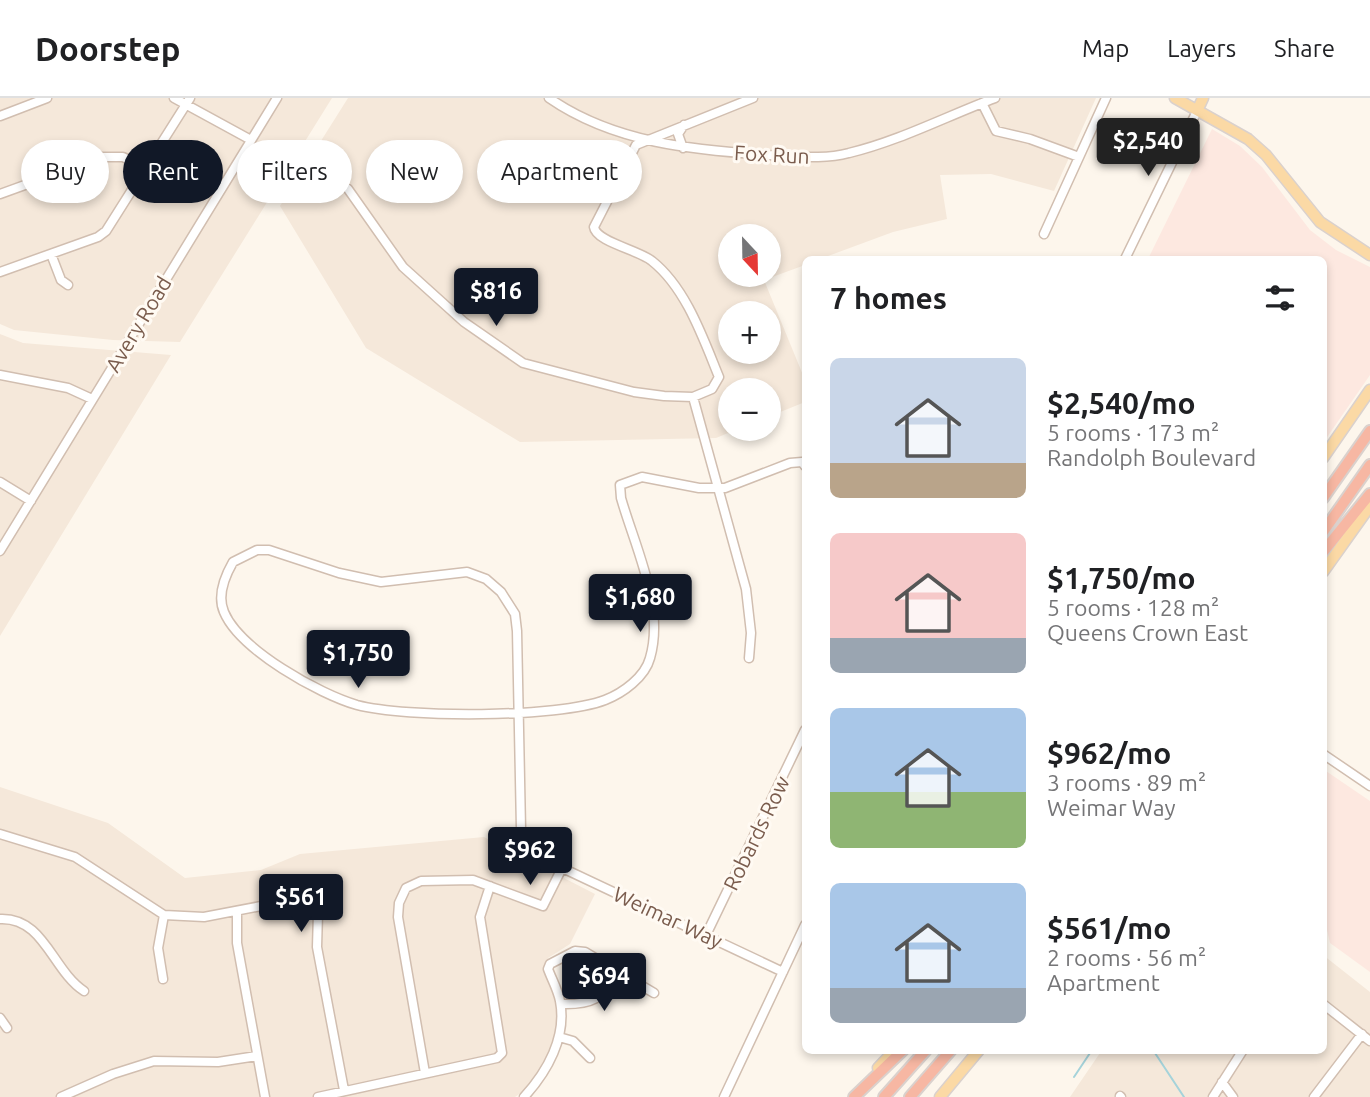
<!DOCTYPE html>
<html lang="en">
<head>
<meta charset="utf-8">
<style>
  body { margin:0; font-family:Ubuntu,sans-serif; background:#f2f2f2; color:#202124; height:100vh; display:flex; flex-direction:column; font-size:26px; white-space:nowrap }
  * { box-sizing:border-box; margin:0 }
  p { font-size:23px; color:#757577 }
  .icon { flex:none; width:38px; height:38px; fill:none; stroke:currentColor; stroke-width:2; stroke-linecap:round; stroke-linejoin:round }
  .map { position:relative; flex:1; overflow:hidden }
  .drawer { position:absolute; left:802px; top:158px; width:525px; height:798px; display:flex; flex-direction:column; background:#fff; border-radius:10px; box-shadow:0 4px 10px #0003 }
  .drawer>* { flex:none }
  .guide { position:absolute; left:21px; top:42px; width:665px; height:63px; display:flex; gap:14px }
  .needle { width:46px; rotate:158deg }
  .tools { position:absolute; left:718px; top:126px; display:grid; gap:14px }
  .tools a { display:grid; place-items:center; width:63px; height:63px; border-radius:50%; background:#fff; box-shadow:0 4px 10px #0003; font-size:35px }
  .price { position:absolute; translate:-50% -60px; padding:0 16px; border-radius:7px; background:#111827; color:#fff; font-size:23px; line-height:46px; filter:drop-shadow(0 2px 4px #0008) }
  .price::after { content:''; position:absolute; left:50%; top:42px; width:21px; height:16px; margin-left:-10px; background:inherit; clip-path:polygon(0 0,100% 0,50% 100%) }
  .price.selected { background:#222; color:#fff }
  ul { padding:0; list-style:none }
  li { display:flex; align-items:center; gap:21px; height:175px; padding:0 28px }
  li span { display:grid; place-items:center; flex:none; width:196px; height:140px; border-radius:10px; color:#555 }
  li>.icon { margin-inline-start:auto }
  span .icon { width:84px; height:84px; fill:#fffc; stroke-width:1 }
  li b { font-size:30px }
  h2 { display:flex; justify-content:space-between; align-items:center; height:84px; padding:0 28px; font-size:30px }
  .chip { padding:0 24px; border-radius:32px; background:#fff; box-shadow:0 4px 10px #0003; font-size:24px; line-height:63px }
  .chip.selected { background:#111827; color:#fff }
  header { display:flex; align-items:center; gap:42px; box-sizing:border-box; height:98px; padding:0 35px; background:#fff; border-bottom:2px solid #e0e0e0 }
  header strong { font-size:33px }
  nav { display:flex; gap:38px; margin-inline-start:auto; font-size:24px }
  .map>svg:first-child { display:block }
  .residential { fill:#f5e8da; fill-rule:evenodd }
  .commercial { fill:#fde8e0 }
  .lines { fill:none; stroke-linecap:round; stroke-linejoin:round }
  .stream { stroke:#a5d3da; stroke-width:2 }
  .minor-casing { stroke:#d1beb0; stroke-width:11 }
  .major-casing { stroke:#dad1cd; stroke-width:13 }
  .highway-casing { stroke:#dad1cd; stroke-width:14 }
  .minor { stroke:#fff; stroke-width:8 }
  .major { stroke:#fbd9a5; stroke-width:10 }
  .highway { stroke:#f7b7a3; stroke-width:10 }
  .labels { text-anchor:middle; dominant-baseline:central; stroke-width:6; stroke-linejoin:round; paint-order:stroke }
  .street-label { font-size:21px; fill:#7a5c4d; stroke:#fffaf3 }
</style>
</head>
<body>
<header>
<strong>Doorstep</strong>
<nav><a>Map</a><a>Layers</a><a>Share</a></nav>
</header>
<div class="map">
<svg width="1370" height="999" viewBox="0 0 1370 999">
  <rect width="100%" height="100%" fill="#fdf6ec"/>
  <path class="residential" d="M0,0H332L180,244L113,242L14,232L0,226Z
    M348,0H1096L1054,93L991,76L940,77L947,121L893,134L820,161H805V167L764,182L805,282V304L768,319V292H730V331H738L716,340L520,344L366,250L280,108ZM730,138H768V177H730ZM730,215H768V254H730Z
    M0,236L23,245L171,257L0,538Z
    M0,689L108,725L185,780L261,772L300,756L484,739L595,796L570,846L548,860L545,870L557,902V927L551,953L532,987L515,999H0Z
    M1323,857L1370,894V999H1070L1102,952H1323Z"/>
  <path class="commercial" d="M1212,31L1240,48L1262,69L1310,132L1336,152L1370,169V277L1323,345V161H1148Z
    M1323,671L1370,703V874L1330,845L1323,814Z"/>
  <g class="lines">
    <path class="stream" d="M1153,952L1184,999
      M1074,979L1092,952"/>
    <defs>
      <path id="minor" d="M174,0L251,42
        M549,0C614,45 693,52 769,57C796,58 823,62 849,55C899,43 947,18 995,0
        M982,5L996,33L1030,41L1079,59
        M0,18L47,0
        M683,50L678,36L684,27
        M348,91L403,169L464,224L523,265L634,294L664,298L693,299L712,291L719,279C703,240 686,190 652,163C639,152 596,144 594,129L636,47L753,0
        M0,96L102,59H123L147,71
        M1044,136L1106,0
        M51,156L61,182L68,187
        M1125,161L1198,11
        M0,174L98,139L106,133L190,0
        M0,277L68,290L92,301
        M693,299L746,491L751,535L749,560
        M0,384L31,403
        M0,453L277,0
        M1323,656L1370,688
        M0,736L75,759L164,817L204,819L292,802L313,805L318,815L317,849L344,992
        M237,813V845L265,999
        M0,821C44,819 52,872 84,893
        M706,837L805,632
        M783,874L539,759L526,749L521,731L517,533L515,516L501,494L486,481L467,474L381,484L339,475L269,452H257L233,464C225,478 217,498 224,514C240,552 319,596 357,607C406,620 558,620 605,602C623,595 645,579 650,560C665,509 635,449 621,400L620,387L642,379L699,390H725L790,365L802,364L805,368
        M163,881L158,850L164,817
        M561,906C591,907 604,901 618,874
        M1323,906L1370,943
        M0,920L7,930
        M559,939L573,943L590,960
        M425,975L398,819L399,805L406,790L421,783L473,782L543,808L562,770
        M1222,984L1233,999
        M1120,998L1121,999
        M61,999L113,976L154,963L218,964L257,958
        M318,999L497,960L502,955L480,819L490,788
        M524,999C547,974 567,939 560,903C558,892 552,882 548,871L550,866L575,853L585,854L654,895
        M724,999L805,827
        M1213,999L1243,952
        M1314,999L1362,936"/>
      <path id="major" d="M1175,0L1248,41L1266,57L1320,124L1370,157
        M1198,11L1203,0
        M1323,360L1370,292
        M1323,474L1370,408
        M878,970L895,952
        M940,999L979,952"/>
      <path id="highway" d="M1323,400L1370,333
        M1323,434L1370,367
        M1323,454L1370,396
        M854,999L903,952
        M884,999L926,952
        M910,999L951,952"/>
    </defs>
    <use href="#minor" class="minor-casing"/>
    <use href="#major" class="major-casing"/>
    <use href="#highway" class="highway-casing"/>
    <use href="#minor" class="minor"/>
    <use href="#major" class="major"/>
    <use href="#highway" class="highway"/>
  </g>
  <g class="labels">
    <g class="street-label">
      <text transform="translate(772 56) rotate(3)">Fox Run</text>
      <text transform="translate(138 226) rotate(-59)">Avery Road</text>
      <text transform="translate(756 735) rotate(-64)">Robards Row</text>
      <text transform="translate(668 819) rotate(25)">Weimar Way</text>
    </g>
  </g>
</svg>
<div class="tools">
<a><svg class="needle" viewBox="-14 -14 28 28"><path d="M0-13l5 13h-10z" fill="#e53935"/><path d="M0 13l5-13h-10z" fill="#757577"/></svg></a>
<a>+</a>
<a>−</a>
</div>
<b class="price selected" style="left:1148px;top:80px">$2,540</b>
<b class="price" style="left:496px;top:230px">$816</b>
<b class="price" style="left:640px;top:536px">$1,680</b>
<b class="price" style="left:358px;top:592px">$1,750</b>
<b class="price" style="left:530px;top:789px">$962</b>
<b class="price" style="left:301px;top:836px">$561</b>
<b class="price" style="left:604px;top:915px">$694</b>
<div class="guide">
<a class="chip">Buy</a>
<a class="chip selected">Rent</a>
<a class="chip">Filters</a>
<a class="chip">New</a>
<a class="chip">Apartment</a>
</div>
<section class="drawer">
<h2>7 homes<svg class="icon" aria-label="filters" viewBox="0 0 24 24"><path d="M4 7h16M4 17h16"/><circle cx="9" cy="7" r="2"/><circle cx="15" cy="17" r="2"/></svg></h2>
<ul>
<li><span style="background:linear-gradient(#c9d6e8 75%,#b9a48a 0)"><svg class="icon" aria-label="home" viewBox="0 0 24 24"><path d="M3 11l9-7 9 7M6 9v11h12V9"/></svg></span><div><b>$2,540/mo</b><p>5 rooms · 173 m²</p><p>Randolph Boulevard</p></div></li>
<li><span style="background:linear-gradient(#f6c9c9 75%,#9aa5b1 0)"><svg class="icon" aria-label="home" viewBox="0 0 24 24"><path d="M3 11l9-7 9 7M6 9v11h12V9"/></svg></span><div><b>$1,750/mo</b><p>5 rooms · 128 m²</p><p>Queens Crown East</p></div></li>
<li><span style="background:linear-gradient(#a9c7e8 60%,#8fb573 0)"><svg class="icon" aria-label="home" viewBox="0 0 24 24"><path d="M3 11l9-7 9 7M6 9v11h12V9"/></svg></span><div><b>$962/mo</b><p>3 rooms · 89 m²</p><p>Weimar Way</p></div></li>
<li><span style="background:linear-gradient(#a9c7e8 75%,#9aa5b1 0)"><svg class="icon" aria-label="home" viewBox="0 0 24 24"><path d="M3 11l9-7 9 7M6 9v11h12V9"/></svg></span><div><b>$561/mo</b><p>2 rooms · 56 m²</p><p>Apartment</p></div></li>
</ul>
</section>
</div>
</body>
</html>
